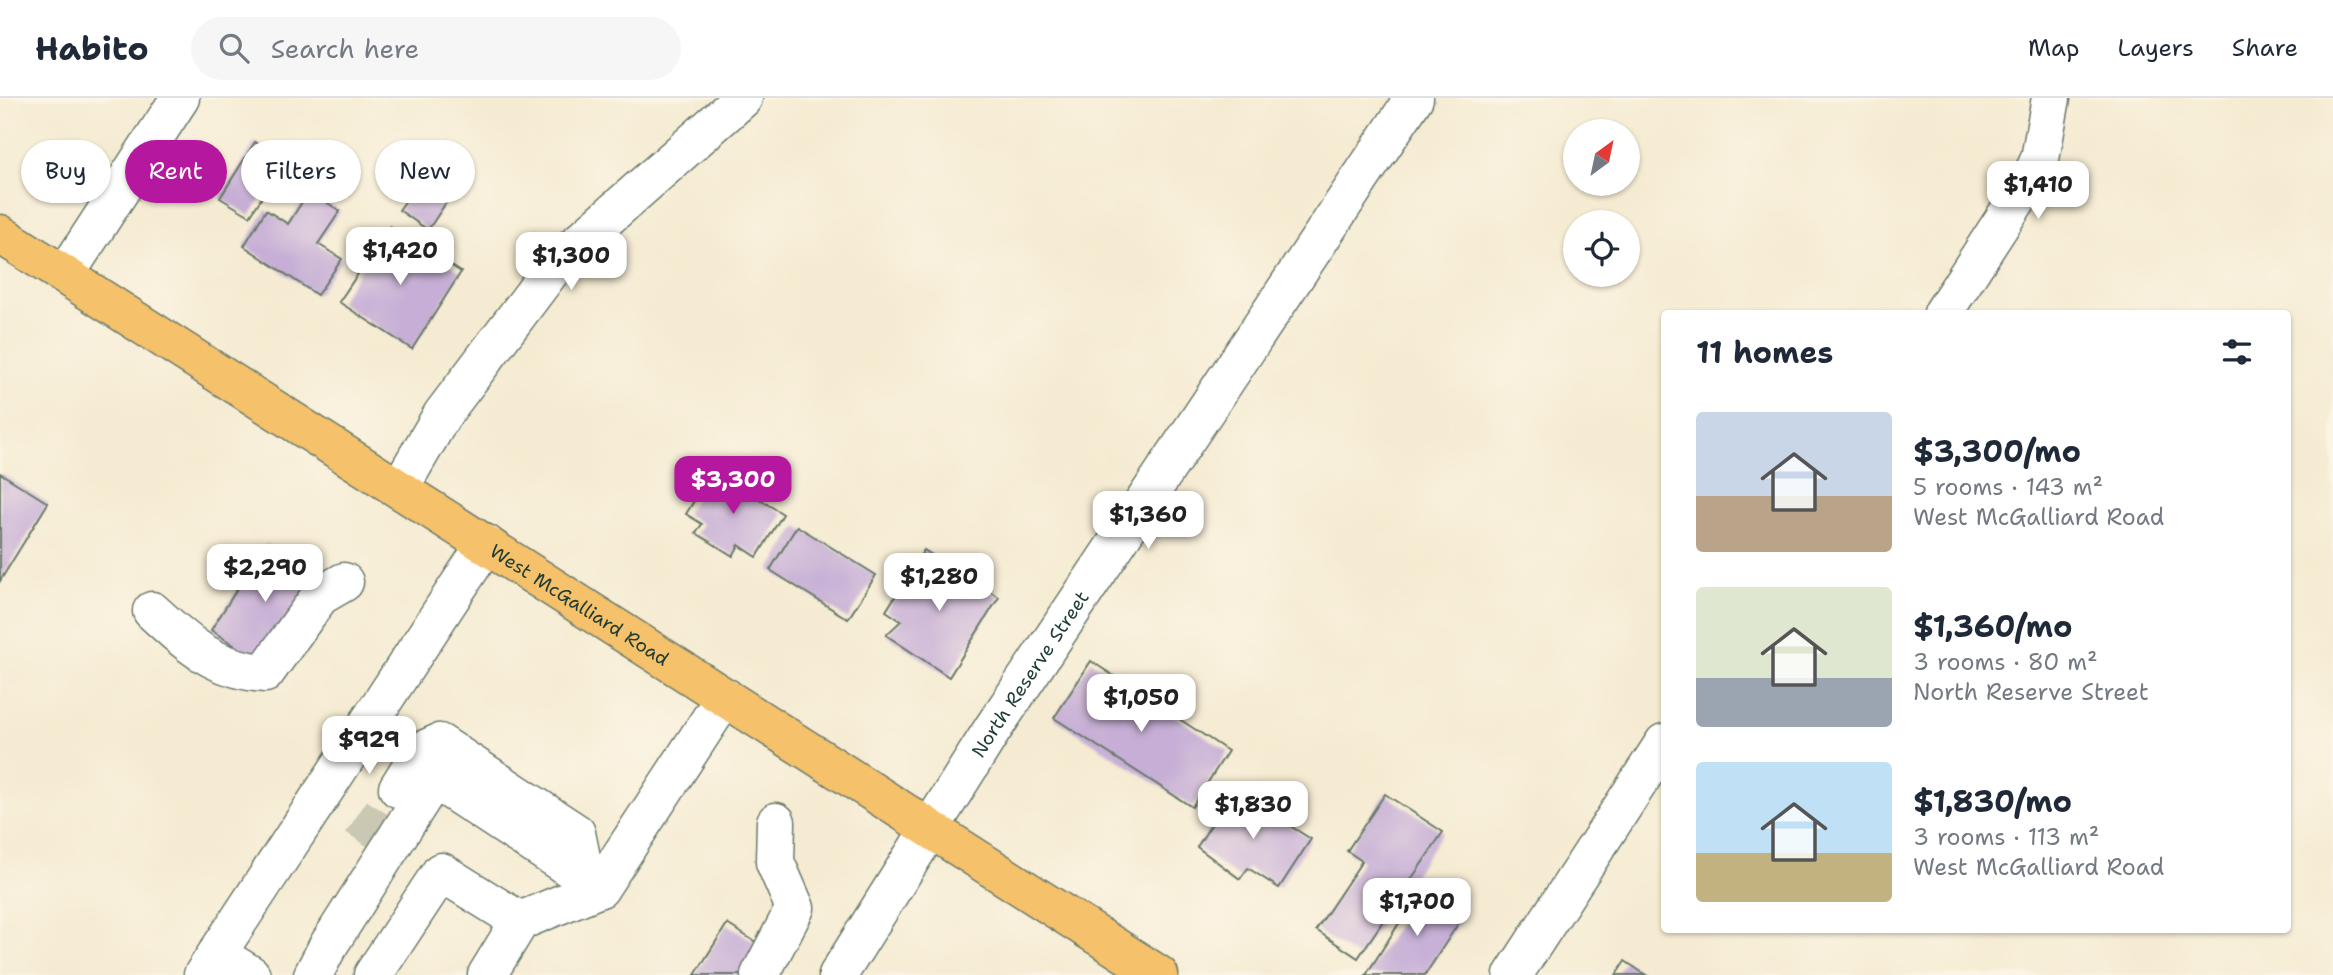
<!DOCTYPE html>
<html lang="en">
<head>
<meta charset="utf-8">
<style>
  body { margin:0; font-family:"Shantell Sans",sans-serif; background:#f6f6f7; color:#1f2937; height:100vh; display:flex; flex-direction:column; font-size:26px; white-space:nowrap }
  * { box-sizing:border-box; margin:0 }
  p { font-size:23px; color:#747a83 }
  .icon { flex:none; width:38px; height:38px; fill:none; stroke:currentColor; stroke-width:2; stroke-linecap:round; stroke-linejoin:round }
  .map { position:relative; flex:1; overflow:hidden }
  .side { position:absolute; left:1661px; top:212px; width:630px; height:623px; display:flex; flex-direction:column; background:#fff; border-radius:7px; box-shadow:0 2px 5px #0004 }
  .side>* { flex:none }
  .banner { position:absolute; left:21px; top:42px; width:665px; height:63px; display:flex; gap:14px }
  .needle { width:46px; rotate:33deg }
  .controls { position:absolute; left:1563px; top:21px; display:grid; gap:14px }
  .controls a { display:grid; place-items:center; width:77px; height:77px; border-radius:50%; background:#fff; box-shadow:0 2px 5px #0004; font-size:35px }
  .price { position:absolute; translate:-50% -60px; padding:0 16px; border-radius:14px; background:#fff; color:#222; font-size:23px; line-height:46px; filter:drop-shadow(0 2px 4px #0008) }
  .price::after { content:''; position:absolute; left:50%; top:42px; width:21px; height:16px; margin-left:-10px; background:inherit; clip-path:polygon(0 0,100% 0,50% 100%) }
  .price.selected { background:#b5179e; color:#fff }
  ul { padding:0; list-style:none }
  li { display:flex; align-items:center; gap:21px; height:175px; padding:0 35px }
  li span { display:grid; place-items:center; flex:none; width:196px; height:140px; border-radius:7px; color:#555 }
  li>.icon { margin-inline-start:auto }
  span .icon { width:84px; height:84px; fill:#fffc; stroke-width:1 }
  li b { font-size:30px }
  h2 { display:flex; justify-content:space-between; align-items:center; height:84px; padding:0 35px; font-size:30px }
  .chip { padding:0 24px; border-radius:32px; background:#fff; box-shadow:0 2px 5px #0004; font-size:24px; line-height:63px }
  .chip.selected { background:#b5179e; color:#fff }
  header { display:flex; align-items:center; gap:42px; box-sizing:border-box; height:98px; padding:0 35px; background:#fff; border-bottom:2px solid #e0e1e3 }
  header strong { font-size:33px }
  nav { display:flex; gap:38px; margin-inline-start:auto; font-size:24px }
  .search { width:490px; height:63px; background:#f6f6f7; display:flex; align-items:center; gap:18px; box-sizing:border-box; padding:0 24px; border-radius:38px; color:#747a83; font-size:26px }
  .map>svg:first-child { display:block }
  .building { fill:#c6aed6 }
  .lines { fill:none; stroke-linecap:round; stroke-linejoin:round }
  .minor-tunnel { stroke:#cac8b2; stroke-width:38; stroke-dasharray:38 19; stroke-linecap:butt }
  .minor-casing { stroke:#6a7a6b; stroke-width:41 }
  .major-casing { stroke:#6a7a6b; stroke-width:41 }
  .minor { stroke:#fff; stroke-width:38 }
  .major { stroke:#f5c16b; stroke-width:38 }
  .labels { text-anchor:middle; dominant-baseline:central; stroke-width:6; stroke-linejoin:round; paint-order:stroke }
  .street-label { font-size:19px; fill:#1f3d34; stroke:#fcf5e5 }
</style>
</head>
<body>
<header>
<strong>Habito</strong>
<div class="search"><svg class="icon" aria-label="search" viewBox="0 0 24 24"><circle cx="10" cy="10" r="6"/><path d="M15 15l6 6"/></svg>Search here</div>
<nav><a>Map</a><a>Layers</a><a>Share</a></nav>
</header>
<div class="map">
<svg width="2333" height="877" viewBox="0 0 2333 877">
  <rect width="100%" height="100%" fill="#fcf5e5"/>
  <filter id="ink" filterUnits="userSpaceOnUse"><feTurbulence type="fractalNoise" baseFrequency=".0143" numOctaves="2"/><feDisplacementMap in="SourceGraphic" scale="14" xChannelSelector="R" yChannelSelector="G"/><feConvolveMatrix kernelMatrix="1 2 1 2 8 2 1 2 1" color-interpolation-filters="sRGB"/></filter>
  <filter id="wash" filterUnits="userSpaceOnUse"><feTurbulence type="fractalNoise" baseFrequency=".00686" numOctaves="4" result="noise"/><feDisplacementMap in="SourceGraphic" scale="28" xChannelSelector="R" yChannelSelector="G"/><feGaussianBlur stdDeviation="1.57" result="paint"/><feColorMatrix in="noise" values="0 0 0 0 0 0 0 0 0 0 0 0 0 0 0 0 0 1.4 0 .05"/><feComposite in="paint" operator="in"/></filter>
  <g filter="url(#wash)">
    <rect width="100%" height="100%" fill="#f5ebd2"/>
    <g id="blocks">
      <path class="building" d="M255,44L285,63L250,118L220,100Z
        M425,76L453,94L428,132L399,112Z
        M309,93L340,113L318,146L342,161L317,197L244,148L266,112L288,126Z
        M390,128L461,174L412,251L339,204Z
        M713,372L783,416L757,459L739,447L733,458L696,435L702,426L686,416Z
        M0,375L48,405L0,483Z
        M797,428L876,477L848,521L770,472Z
        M266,446L319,481L263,566L211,532Z
        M924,452L999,499L949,579L886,537L901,523L886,513Z
        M1091,563L1228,653L1192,709L1054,620Z
        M1233,692L1311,741L1279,790L1248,770L1240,781L1197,749Z
        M1385,696L1443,734L1358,860L1316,832L1362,763L1347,753Z
        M1421,791L1463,818L1425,877H1366Z
        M727,826L765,850L757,877H695Z
        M1625,863L1646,877H1616Z"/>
    </g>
  </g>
  <g filter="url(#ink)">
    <use href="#blocks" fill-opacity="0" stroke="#6a7a6b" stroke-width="2"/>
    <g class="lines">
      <path class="minor-tunnel" d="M362,745L398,690"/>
      <defs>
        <g id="minor">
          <path d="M65,177L180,0"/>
          <path d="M1943,215L2032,78L2040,61L2051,0"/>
          <path d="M399,391L442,317L558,163L743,0"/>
          <path d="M152,513C188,546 214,571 265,575L320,498L344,484"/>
          <path d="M398,690L421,653L439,645L576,735L585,779"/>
          <path d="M217,856L251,877"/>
          <path d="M203,877L486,446"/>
          <path d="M313,877L328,848L434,681L600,790"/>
          <path d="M373,877L441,774L520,823"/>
          <path d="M487,877L520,823L600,790L725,599"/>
          <path d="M760,877L795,810L775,764L776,724"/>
          <path id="s1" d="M838,877L992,632L1414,0"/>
          <path d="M1513,877L1664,645"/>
        </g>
        <g id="major">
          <path id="s2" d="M0,136L1159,877"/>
        </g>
      </defs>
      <use href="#minor" class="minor-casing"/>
      <use href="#major" class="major-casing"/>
      <use href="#minor" class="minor"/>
      <use href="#major" class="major"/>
    </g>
  </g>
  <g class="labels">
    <g class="street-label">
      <text stroke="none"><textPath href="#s2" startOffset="688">West McGalliard Road</textPath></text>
      <text stroke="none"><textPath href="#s1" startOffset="357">North Reserve Street</textPath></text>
    </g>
  </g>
</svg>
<div class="controls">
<a><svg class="needle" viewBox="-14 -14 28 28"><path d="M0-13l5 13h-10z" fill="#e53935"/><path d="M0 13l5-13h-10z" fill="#747a83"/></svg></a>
<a><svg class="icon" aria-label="locate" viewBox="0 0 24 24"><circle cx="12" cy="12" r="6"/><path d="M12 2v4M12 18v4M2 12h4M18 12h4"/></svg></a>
</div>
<b class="price" style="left:2038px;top:123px">$1,410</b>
<b class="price" style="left:400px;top:189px">$1,420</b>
<b class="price" style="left:571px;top:194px">$1,300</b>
<b class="price selected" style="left:733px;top:418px">$3,300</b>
<b class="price" style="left:1148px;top:453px">$1,360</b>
<b class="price" style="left:265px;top:506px">$2,290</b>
<b class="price" style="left:939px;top:515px">$1,280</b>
<b class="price" style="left:1141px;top:636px">$1,050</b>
<b class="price" style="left:369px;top:678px">$929</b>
<b class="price" style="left:1253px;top:743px">$1,830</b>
<b class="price" style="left:1417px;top:840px">$1,700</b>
<div class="banner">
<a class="chip">Buy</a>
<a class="chip selected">Rent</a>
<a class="chip">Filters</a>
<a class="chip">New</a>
</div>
<section class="side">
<h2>11 homes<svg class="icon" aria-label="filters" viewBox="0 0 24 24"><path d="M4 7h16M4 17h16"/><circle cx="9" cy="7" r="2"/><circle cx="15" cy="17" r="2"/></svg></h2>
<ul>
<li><span style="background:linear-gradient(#c9d6e8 60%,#b9a48a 0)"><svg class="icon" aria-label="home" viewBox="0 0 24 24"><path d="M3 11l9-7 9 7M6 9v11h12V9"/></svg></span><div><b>$3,300/mo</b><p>5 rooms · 143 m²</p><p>West McGalliard Road</p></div></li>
<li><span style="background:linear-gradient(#dfe7d0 65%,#9aa5b1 0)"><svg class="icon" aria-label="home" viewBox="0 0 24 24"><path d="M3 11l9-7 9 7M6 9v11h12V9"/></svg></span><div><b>$1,360/mo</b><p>3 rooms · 80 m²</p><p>North Reserve Street</p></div></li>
<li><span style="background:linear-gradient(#bfe0f5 65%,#c2b280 0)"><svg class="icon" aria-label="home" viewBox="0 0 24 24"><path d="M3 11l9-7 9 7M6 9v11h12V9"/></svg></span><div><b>$1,830/mo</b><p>3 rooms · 113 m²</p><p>West McGalliard Road</p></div></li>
</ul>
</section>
</div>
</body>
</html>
